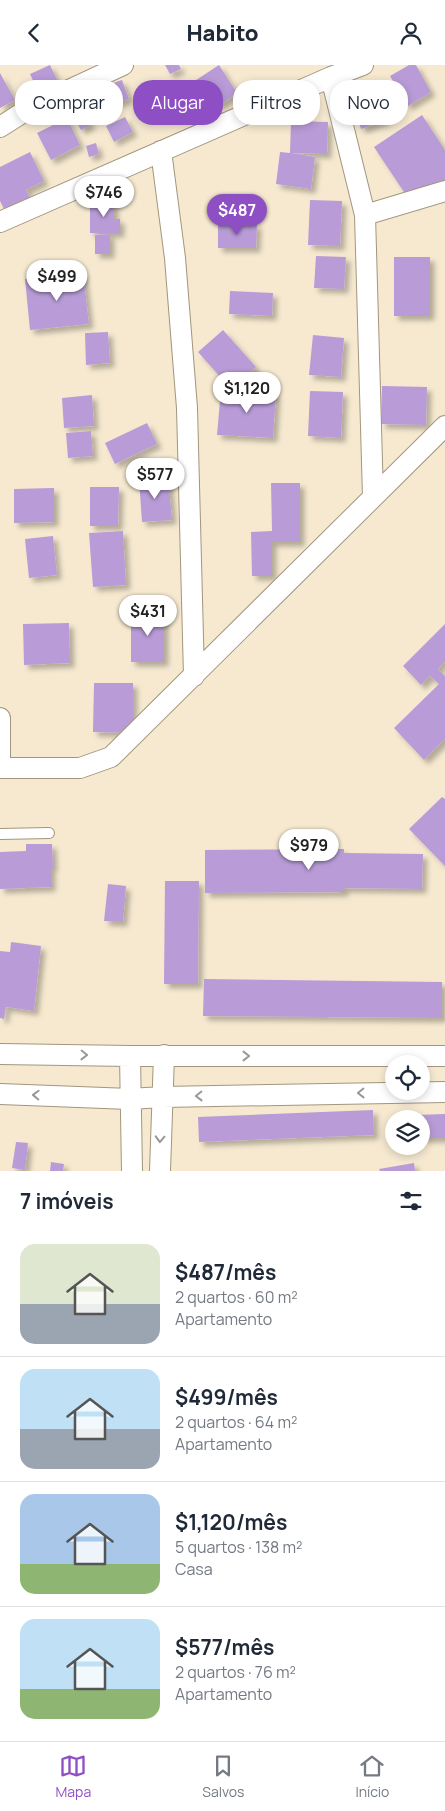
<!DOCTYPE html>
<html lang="pt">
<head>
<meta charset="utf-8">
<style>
  body { margin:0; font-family:Manrope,sans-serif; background:#f6f6f7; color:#1f2937; height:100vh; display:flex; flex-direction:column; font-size:19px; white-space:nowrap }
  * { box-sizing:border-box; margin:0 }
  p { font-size:16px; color:#747a83 }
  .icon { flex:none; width:28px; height:28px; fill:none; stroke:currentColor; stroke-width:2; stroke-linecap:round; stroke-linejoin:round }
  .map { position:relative; height:1106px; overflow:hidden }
  .sheet { display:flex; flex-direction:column; background:#fff; flex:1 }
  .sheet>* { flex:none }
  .banner { position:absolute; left:15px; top:15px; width:415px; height:45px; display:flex; gap:10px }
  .fabs { position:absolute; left:385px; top:990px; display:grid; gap:10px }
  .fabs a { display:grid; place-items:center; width:45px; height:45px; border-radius:50%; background:#fff; box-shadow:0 2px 8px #0003; font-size:25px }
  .price { position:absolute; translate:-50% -42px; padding:0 11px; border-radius:18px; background:#fff; color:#222; font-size:16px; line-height:32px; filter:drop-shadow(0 1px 2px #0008) }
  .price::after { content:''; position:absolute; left:50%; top:30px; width:15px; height:11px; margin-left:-8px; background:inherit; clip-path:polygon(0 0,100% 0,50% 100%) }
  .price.selected { background:#8f4fc4; color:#fff }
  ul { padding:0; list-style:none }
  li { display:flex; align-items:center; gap:15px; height:125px; padding:0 20px }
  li+li { border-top:1px solid #e0e1e3 }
  li span { display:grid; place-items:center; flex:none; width:140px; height:100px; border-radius:15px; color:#555 }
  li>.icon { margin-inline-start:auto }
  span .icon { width:60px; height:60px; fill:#fffc; stroke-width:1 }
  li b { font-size:21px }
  h2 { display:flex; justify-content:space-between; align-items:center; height:60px; padding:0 20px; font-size:21px }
  .chip { padding:0 18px; border-radius:20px; background:#fff; box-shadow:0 2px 8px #0003; font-size:18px; line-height:45px }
  .chip.selected { background:#8f4fc4; color:#fff }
  header { display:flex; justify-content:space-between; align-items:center; height:65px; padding:0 20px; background:#fff; font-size:22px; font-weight:800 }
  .tabs { display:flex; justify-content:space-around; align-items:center; height:70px; border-top:1px solid #e0e1e3; background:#fff; font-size:14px; color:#747a83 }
  .tabs a { display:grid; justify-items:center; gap:2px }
  .tabs .selected { color:#8f4fc4 }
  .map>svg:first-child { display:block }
  .building { fill:#b99cd7; filter:url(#shadow) }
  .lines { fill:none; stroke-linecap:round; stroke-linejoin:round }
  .service-casing { stroke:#a2967e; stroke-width:12 }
  .minor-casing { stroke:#a2967e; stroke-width:22 }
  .service { stroke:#fff; stroke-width:10 }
  .minor { stroke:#fff; stroke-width:20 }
  .oneway { stroke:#999893 }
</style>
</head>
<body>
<header><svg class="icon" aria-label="back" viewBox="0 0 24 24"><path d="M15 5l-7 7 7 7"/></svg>Habito<svg class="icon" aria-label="person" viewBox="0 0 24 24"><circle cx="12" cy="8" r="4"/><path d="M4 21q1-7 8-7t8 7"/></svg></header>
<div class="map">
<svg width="445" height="1106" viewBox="0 0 445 1106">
  <defs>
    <filter id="shadow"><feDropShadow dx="4.5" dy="4.5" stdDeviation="2.5" flood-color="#0004"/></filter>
  </defs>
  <rect width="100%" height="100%" fill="#f6e9d0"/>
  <path class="building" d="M50,0L59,19L39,29L30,9Z
    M165,0H179L181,4L170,9Z
    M219,0L237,28L219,41L211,29L204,34L193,17Z
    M409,0H416L431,27L408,41L390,11Z
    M0,8L15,35L0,43Z
    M122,15L129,34L97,45L90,26Z
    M380,33L387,55L361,64L354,42Z
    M81,40L91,60L81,65L70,46Z
    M422,50L445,85V118L412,139L374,82Z
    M125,52L133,67L114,77L106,61Z
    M67,53L80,80L51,95L37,68Z
    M291,56L328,57L327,89L292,88L315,92L311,124L276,119L280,87L290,88Z
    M96,78L99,89L89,92L86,81Z
    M30,87L44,116L26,125L30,133L5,146L0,136V102Z
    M310,135L342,136L340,181L308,180Z
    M90,137H114V154H120V168H90Z
    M218,159H257L256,183H218Z
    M110,169V189H95V170Z
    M316,191L346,192L344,224L314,223Z
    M394,192H430V251H394Z
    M83,208L89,259L30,265L25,214Z
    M230,226L273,228L272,251L229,249Z
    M223,265L256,302L231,324L198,287Z
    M108,267L110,298L86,300L85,268Z
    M313,270L344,273L341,312L309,310Z
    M382,321L427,322L426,360L381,359Z
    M221,324L276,328L273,373L217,370Z
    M310,326L343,327L341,373L308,371Z
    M92,330L94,361L64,363L62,333Z
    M147,358L157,379L115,399L105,378Z
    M91,366L93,391L68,393L66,368Z
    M168,412L172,455L142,457L139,414Z
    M271,418H300V477H272V511H252L251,467L272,466Z
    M90,422H119L118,461H90Z
    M54,423V457L14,458V424Z
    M123,466L126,520L93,522L89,468Z
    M53,471L57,510L29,513L25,474Z
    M131,547H164V597H131Z
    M69,558L70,598L24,600L23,559Z
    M445,559V596L438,604L445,611V674L424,695L394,663L439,619L430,611L421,620L403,601Z
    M94,618H133V668L93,667Z
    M442,732L445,734V801L409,764Z
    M26,779H52L53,802H51V822L0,824V787L26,786Z
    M344,784V788L423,789L422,824L344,823V827L205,828V785Z
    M165,816H199L198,919H164Z
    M108,819L126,821L123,857L104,856Z
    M11,877L41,881L34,946L6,942L4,954L0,953V886L10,887Z
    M204,914L442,917V953L203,951Z
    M373,1045L374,1070L199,1077L198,1052Z
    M445,1049V1073H421V1054H416V1050Z
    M16,1077L28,1078L25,1105L12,1103Z
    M51,1097L64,1099L63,1106H50Z
    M414,1098L415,1106H380L379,1104Z"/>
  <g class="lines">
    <defs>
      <path id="service" d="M0,769L49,768"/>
      <path id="minor" d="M331,12L365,150L373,432
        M0,62L30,43L123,0
        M161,86L175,193L187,343L194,611
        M365,150L445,126
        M0,157L331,12L363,0
        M0,653V703
        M0,703H80L111,692L445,361
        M0,989L130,991H445
        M130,991L132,1106
        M0,1029L130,1034L162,1032L445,1027
        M160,1106L164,990"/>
    </defs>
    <use href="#service" class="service-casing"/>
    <use href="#minor" class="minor-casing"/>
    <use href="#service" class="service"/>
    <use href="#minor" class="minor"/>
  </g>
  <defs><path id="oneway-chevron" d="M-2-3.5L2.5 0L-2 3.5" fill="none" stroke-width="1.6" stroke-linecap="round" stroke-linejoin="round" transform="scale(1.25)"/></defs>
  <g class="oneway">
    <use href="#oneway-chevron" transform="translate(84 990) rotate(1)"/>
    <use href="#oneway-chevron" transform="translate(246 991)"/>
    <use href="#oneway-chevron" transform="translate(361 1028) rotate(179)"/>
    <use href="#oneway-chevron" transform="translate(36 1030) rotate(-178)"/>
    <use href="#oneway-chevron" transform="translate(199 1031) rotate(179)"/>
    <use href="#oneway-chevron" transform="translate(160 1074) rotate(92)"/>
  </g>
</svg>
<div class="fabs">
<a><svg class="icon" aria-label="locate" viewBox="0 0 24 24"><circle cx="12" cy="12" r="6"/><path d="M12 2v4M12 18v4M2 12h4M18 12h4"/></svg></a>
<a><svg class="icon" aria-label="layers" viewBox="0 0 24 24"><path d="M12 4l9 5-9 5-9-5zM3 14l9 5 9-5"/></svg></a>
</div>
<b class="price" style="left:104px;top:153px">$746</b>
<b class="price selected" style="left:237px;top:171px">$487</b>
<b class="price" style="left:57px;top:237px">$499</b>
<b class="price" style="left:247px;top:349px">$1,120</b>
<b class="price" style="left:155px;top:435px">$577</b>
<b class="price" style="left:148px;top:572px">$431</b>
<b class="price" style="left:309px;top:806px">$979</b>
<div class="banner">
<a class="chip">Comprar</a>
<a class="chip selected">Alugar</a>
<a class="chip">Filtros</a>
<a class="chip">Novo</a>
</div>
</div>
<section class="sheet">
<h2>7 imóveis<svg class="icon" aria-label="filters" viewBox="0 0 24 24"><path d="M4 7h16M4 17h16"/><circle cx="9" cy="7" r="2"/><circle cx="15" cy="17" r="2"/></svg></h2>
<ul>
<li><span style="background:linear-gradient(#dfe7d0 60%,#9aa5b1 0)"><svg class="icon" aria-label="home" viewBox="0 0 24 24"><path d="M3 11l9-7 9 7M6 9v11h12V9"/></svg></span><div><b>$487/mês</b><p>2 quartos · 60 m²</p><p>Apartamento</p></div></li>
<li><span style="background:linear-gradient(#bfe0f5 60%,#9aa5b1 0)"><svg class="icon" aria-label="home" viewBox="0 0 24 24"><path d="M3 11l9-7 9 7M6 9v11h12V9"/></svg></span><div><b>$499/mês</b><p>2 quartos · 64 m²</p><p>Apartamento</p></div></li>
<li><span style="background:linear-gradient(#a9c7e8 70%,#8fb573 0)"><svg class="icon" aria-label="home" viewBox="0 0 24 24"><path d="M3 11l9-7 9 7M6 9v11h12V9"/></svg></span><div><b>$1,120/mês</b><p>5 quartos · 138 m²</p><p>Casa</p></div></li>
<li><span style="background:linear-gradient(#bfe0f5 70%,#8fb573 0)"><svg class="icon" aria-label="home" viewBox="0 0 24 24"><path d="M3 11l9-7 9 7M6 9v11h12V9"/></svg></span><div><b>$577/mês</b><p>2 quartos · 76 m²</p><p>Apartamento</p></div></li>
</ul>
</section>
<nav class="tabs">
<a class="selected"><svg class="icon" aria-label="map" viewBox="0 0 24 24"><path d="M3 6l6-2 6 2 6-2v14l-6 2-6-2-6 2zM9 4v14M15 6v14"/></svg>Mapa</a>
<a><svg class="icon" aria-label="saved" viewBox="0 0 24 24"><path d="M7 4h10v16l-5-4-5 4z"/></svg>Salvos</a>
<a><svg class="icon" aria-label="home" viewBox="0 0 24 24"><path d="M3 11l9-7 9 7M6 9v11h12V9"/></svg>Início</a>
</nav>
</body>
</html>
